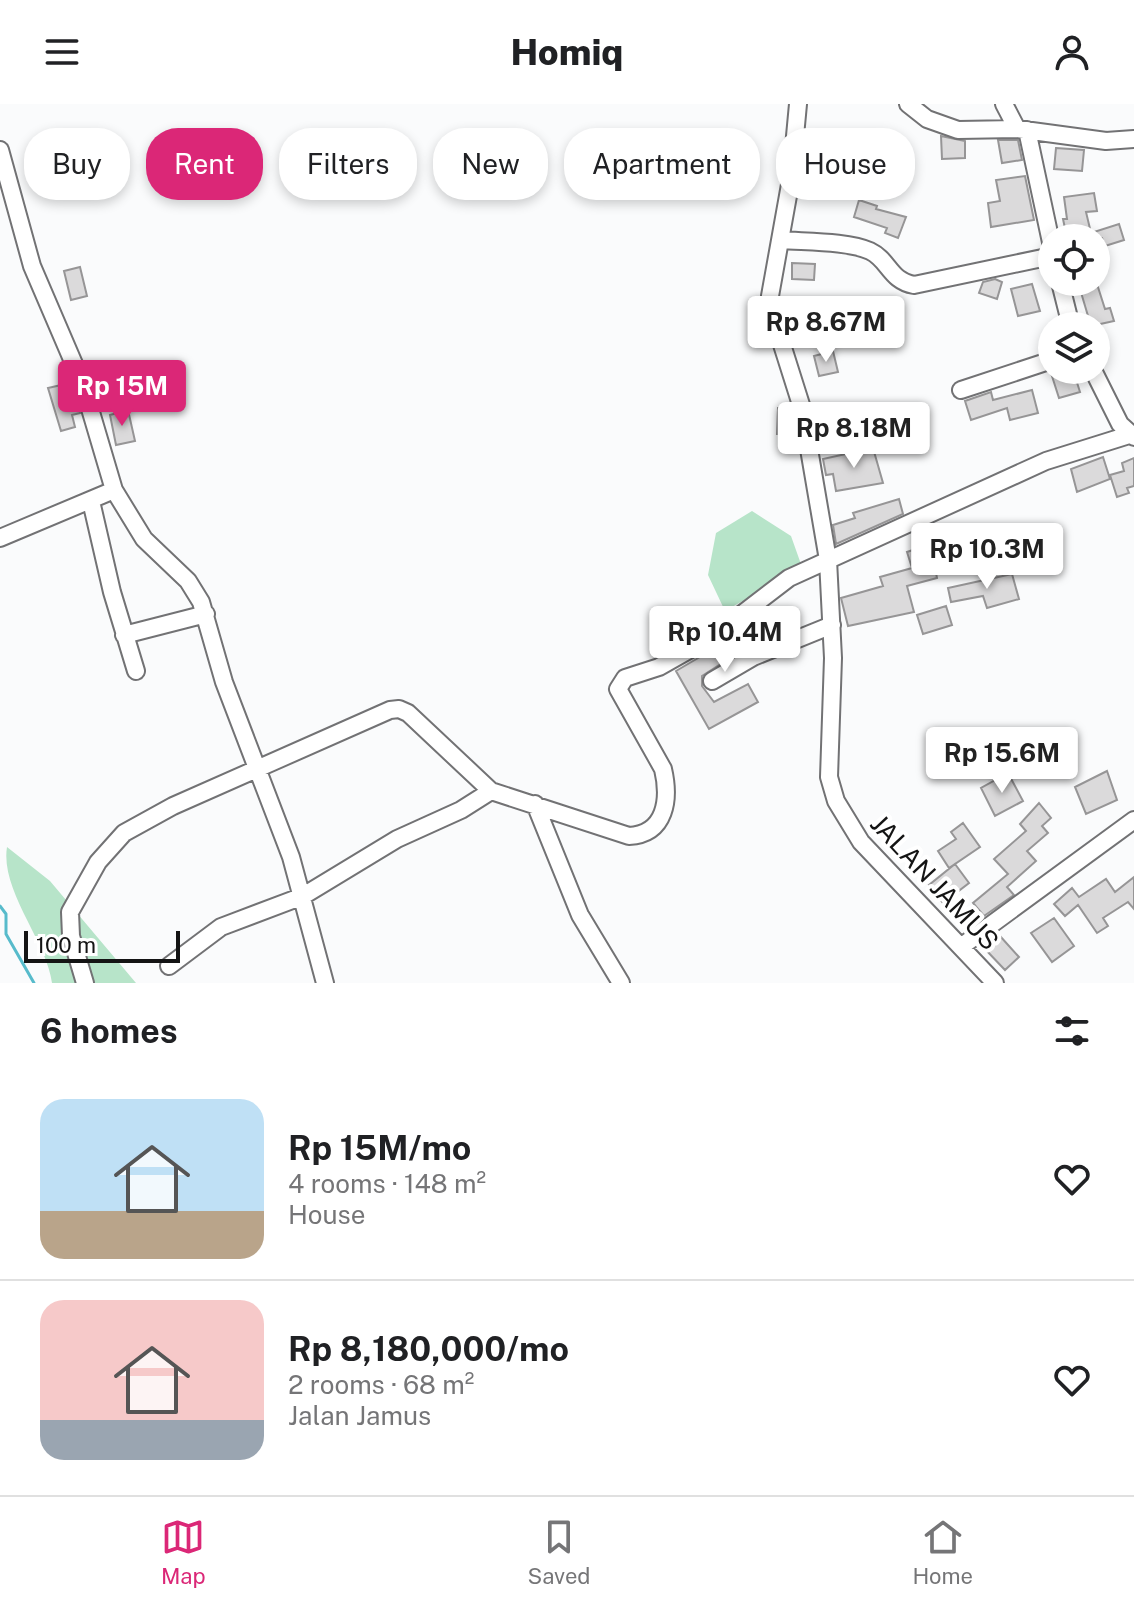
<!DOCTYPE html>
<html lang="en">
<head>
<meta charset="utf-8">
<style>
  body { margin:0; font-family:"Public Sans",sans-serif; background:#f2f2f2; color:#202124; height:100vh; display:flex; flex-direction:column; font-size:30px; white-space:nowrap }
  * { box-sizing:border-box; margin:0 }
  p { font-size:26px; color:#757577 }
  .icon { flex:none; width:44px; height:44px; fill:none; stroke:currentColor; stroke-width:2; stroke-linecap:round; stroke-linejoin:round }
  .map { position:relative; height:879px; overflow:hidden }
  .details { display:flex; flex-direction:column; background:#fff; flex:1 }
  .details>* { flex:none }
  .banner { position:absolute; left:24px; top:24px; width:1086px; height:72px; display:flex; gap:16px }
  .controls { position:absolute; left:1038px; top:120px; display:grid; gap:16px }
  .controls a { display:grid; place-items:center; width:72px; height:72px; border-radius:50%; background:#fff; box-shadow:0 4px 12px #0003; font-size:40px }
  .scale { position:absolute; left:24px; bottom:20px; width:156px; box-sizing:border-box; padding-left:8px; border:4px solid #141414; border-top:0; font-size:22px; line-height:28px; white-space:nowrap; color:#141414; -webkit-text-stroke:6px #fff; paint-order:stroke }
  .price { position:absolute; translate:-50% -68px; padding:0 18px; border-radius:8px; background:#fff; color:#222; font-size:26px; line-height:52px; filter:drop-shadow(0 2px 4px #0008) }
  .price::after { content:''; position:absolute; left:50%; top:48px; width:24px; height:18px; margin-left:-12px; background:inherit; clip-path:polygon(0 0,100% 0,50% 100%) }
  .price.on { background:#db2777; color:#fff }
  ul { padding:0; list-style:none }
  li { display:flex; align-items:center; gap:24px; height:200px; padding:0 40px }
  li+li { border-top:2px solid #e0e0e0 }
  li span { display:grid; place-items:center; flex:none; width:224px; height:160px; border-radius:24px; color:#555 }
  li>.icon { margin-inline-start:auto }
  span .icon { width:96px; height:96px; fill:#fffc; stroke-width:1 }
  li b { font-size:34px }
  h2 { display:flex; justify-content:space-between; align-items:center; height:96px; padding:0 40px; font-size:34px }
  .pill { padding:0 28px; border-radius:32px; background:#fff; box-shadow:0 4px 12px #0003; font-size:28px; line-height:72px }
  .pill.on { background:#db2777; color:#fff }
  header { display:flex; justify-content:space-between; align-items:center; height:104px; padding:0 40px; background:#fff; font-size:36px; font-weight:800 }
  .menu { display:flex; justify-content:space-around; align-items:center; height:112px; border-top:2px solid #e0e0e0; background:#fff; font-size:22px; color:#757577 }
  .menu a { display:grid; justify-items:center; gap:4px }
  .menu .on { color:#db2777 }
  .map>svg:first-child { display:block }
  .green { fill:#b7e4c9 }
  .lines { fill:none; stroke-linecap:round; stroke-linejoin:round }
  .stream { stroke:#57bbcb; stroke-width:3 }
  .building { fill:#dbdadb; stroke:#969596; stroke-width:2 }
  .minor-casing { stroke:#727274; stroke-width:20 }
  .minor { stroke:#fff; stroke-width:16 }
  .labels { text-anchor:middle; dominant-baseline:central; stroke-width:8; stroke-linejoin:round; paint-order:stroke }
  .street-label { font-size:26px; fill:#141414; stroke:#fff }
</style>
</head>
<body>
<header><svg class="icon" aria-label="menu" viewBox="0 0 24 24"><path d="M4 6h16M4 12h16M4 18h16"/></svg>Homiq<svg class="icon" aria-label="person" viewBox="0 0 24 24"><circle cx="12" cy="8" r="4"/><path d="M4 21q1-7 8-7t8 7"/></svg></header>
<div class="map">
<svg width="1134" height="879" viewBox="0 0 1134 879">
  <rect width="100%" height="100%" fill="#fafbfc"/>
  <path class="green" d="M752,407L791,432L802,463L725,507L708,471L716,429Z
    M7,743L50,777L136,879H52C47,838 0,786 7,743Z"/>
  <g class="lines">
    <path class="stream" d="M0,802L6,810V830L34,879"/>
  </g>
  <path class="building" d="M941,32L965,37V54L942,55Z
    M998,36H1018L1022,56L1002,59Z
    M1056,44L1084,46L1082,67L1054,65Z
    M1025,72L1034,116L991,123L988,99L1000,97L996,76Z
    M1094,89L1097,107L1086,108L1091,129L1119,120L1124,136L1105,142L1102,134H1067L1063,115H1067L1064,93Z
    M859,96L877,102L876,105L906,113L898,134L885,129L887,124L854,113Z
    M792,159L815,160L814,176L792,175Z
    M80,163L87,192L71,196L64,167Z
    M995,175L1002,178L997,195L979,189L983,178Z
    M1032,180L1040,207L1018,212L1011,185Z
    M1097,180L1105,205L1110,204L1114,217L1091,222L1080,185Z
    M833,247L838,268L819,272L814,252Z
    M1061,266H1073L1080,288L1059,294L1051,269Z
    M70,279L80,309L72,311L75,323L61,327L48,284Z
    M1032,286L1038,309L1010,316L1007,304L971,316L965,297L991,288L993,296Z
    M778,304H791L795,330H777Z
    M128,306L135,337L116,341L110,311Z
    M873,344L883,379L836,387L833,370L826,371L823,355Z
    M1103,353L1110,375L1077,388L1071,365Z
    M1134,354V382L1127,384L1129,389L1117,393L1110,371L1124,367L1122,359Z
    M899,395L903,410L836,440L833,421L855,414L853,409Z
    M928,441L930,449L964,442L968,462L936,469L937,474L907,482L914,508L848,522L841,494L883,482L880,473L912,464L907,448Z
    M1012,470L1019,495L987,504L983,492L951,498L948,484Z
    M946,502L952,521L923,530L917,511Z
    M775,509L784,527L728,552L730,554L702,572V582L714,598L748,580L758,598L709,625L676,567Z
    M1107,667L1117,696L1086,710L1075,683Z
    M1008,669L1023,697L995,712L981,684Z
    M1039,699L1051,714L1042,722L1048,729L1027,747L1036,757L1007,783L1014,791L984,812L973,799L1008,770L994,755L1026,727L1020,720Z
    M963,719L980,743L949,764L938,747L956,735L951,728Z
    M955,760L969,779L943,799L929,781Z
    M1134,773V805L1128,798L1103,814L1108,822L1097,829L1078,801L1065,812L1054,800L1072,784L1079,793L1106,775L1115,788Z
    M1054,814L1074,842L1052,858L1031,829Z
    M1000,832L1019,853L1005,866L985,845Z"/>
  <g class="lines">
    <defs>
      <path id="minor" d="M798,0L791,75L770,192L773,212L802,304L828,456L833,554L829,673L836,697L861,738L995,879
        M908,0L927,15L958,26L1017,25L1106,37L1134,35
        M1004,0L1017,25
        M1027,26L1052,143
        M0,46L32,162L83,281L114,386L144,435L188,477L201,498L224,578L291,753L325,879
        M781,136C805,138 848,137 870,147C889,156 890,177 914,181L1052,152
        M1060,178L1071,222
        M1093,266L1120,320L1134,333
        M961,286L1052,256
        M91,397L112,488L136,567
        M0,434L114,386
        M124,531L206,510
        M712,577L753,553L832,521
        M535,700L580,811L621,879
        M962,842L1134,716
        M169,862L221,823L303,792L397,735L461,706L491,687
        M85,879L71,832L70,808L98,758L124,729L173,702L390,606L399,605L408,609L491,687L629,732C666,730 670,695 663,665L618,585L625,574L659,563L712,533L789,474L1046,357L1129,331"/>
    </defs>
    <use href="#minor" class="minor-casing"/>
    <use href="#minor" class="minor"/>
  </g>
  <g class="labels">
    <g class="street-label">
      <text transform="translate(935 778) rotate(47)">JALAN JAMUS</text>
    </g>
  </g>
</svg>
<div class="controls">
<a><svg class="icon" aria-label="locate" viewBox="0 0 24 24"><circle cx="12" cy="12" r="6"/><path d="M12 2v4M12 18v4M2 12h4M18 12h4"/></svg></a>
<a><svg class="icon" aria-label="layers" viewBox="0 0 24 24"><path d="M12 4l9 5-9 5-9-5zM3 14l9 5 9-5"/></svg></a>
</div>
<div class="scale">100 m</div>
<b class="price" style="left:826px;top:260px">Rp 8.67M</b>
<b class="price on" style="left:122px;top:324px">Rp 15M</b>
<b class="price" style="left:854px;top:366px">Rp 8.18M</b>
<b class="price" style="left:987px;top:487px">Rp 10.3M</b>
<b class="price" style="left:725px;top:570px">Rp 10.4M</b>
<b class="price" style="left:1002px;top:691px">Rp 15.6M</b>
<div class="banner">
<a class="pill">Buy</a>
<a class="pill on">Rent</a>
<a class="pill">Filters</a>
<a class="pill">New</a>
<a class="pill">Apartment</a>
<a class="pill">House</a>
</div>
</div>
<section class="details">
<h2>6 homes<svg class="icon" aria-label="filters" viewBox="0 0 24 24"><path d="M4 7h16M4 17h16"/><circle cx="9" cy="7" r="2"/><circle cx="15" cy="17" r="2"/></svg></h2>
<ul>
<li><span style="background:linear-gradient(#bfe0f5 70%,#b9a48a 0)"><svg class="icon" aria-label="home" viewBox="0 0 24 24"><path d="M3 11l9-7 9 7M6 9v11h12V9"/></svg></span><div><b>Rp 15M/mo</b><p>4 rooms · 148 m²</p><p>House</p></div><svg class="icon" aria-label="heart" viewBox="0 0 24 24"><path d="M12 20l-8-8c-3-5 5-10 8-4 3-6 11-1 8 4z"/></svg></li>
<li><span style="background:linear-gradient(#f6c9c9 75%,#9aa5b1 0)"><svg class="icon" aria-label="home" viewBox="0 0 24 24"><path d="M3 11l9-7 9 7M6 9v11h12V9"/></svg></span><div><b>Rp 8,180,000/mo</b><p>2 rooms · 68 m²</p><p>Jalan Jamus</p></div><svg class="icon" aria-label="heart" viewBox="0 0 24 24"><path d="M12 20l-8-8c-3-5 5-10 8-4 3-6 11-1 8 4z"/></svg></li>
</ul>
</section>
<nav class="menu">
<a class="on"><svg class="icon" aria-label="map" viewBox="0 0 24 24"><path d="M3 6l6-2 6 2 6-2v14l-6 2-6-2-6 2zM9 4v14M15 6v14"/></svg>Map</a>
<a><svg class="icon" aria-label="saved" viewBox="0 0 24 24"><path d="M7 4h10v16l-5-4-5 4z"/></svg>Saved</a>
<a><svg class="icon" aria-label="home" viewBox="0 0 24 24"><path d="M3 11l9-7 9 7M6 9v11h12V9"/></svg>Home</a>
</nav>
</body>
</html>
